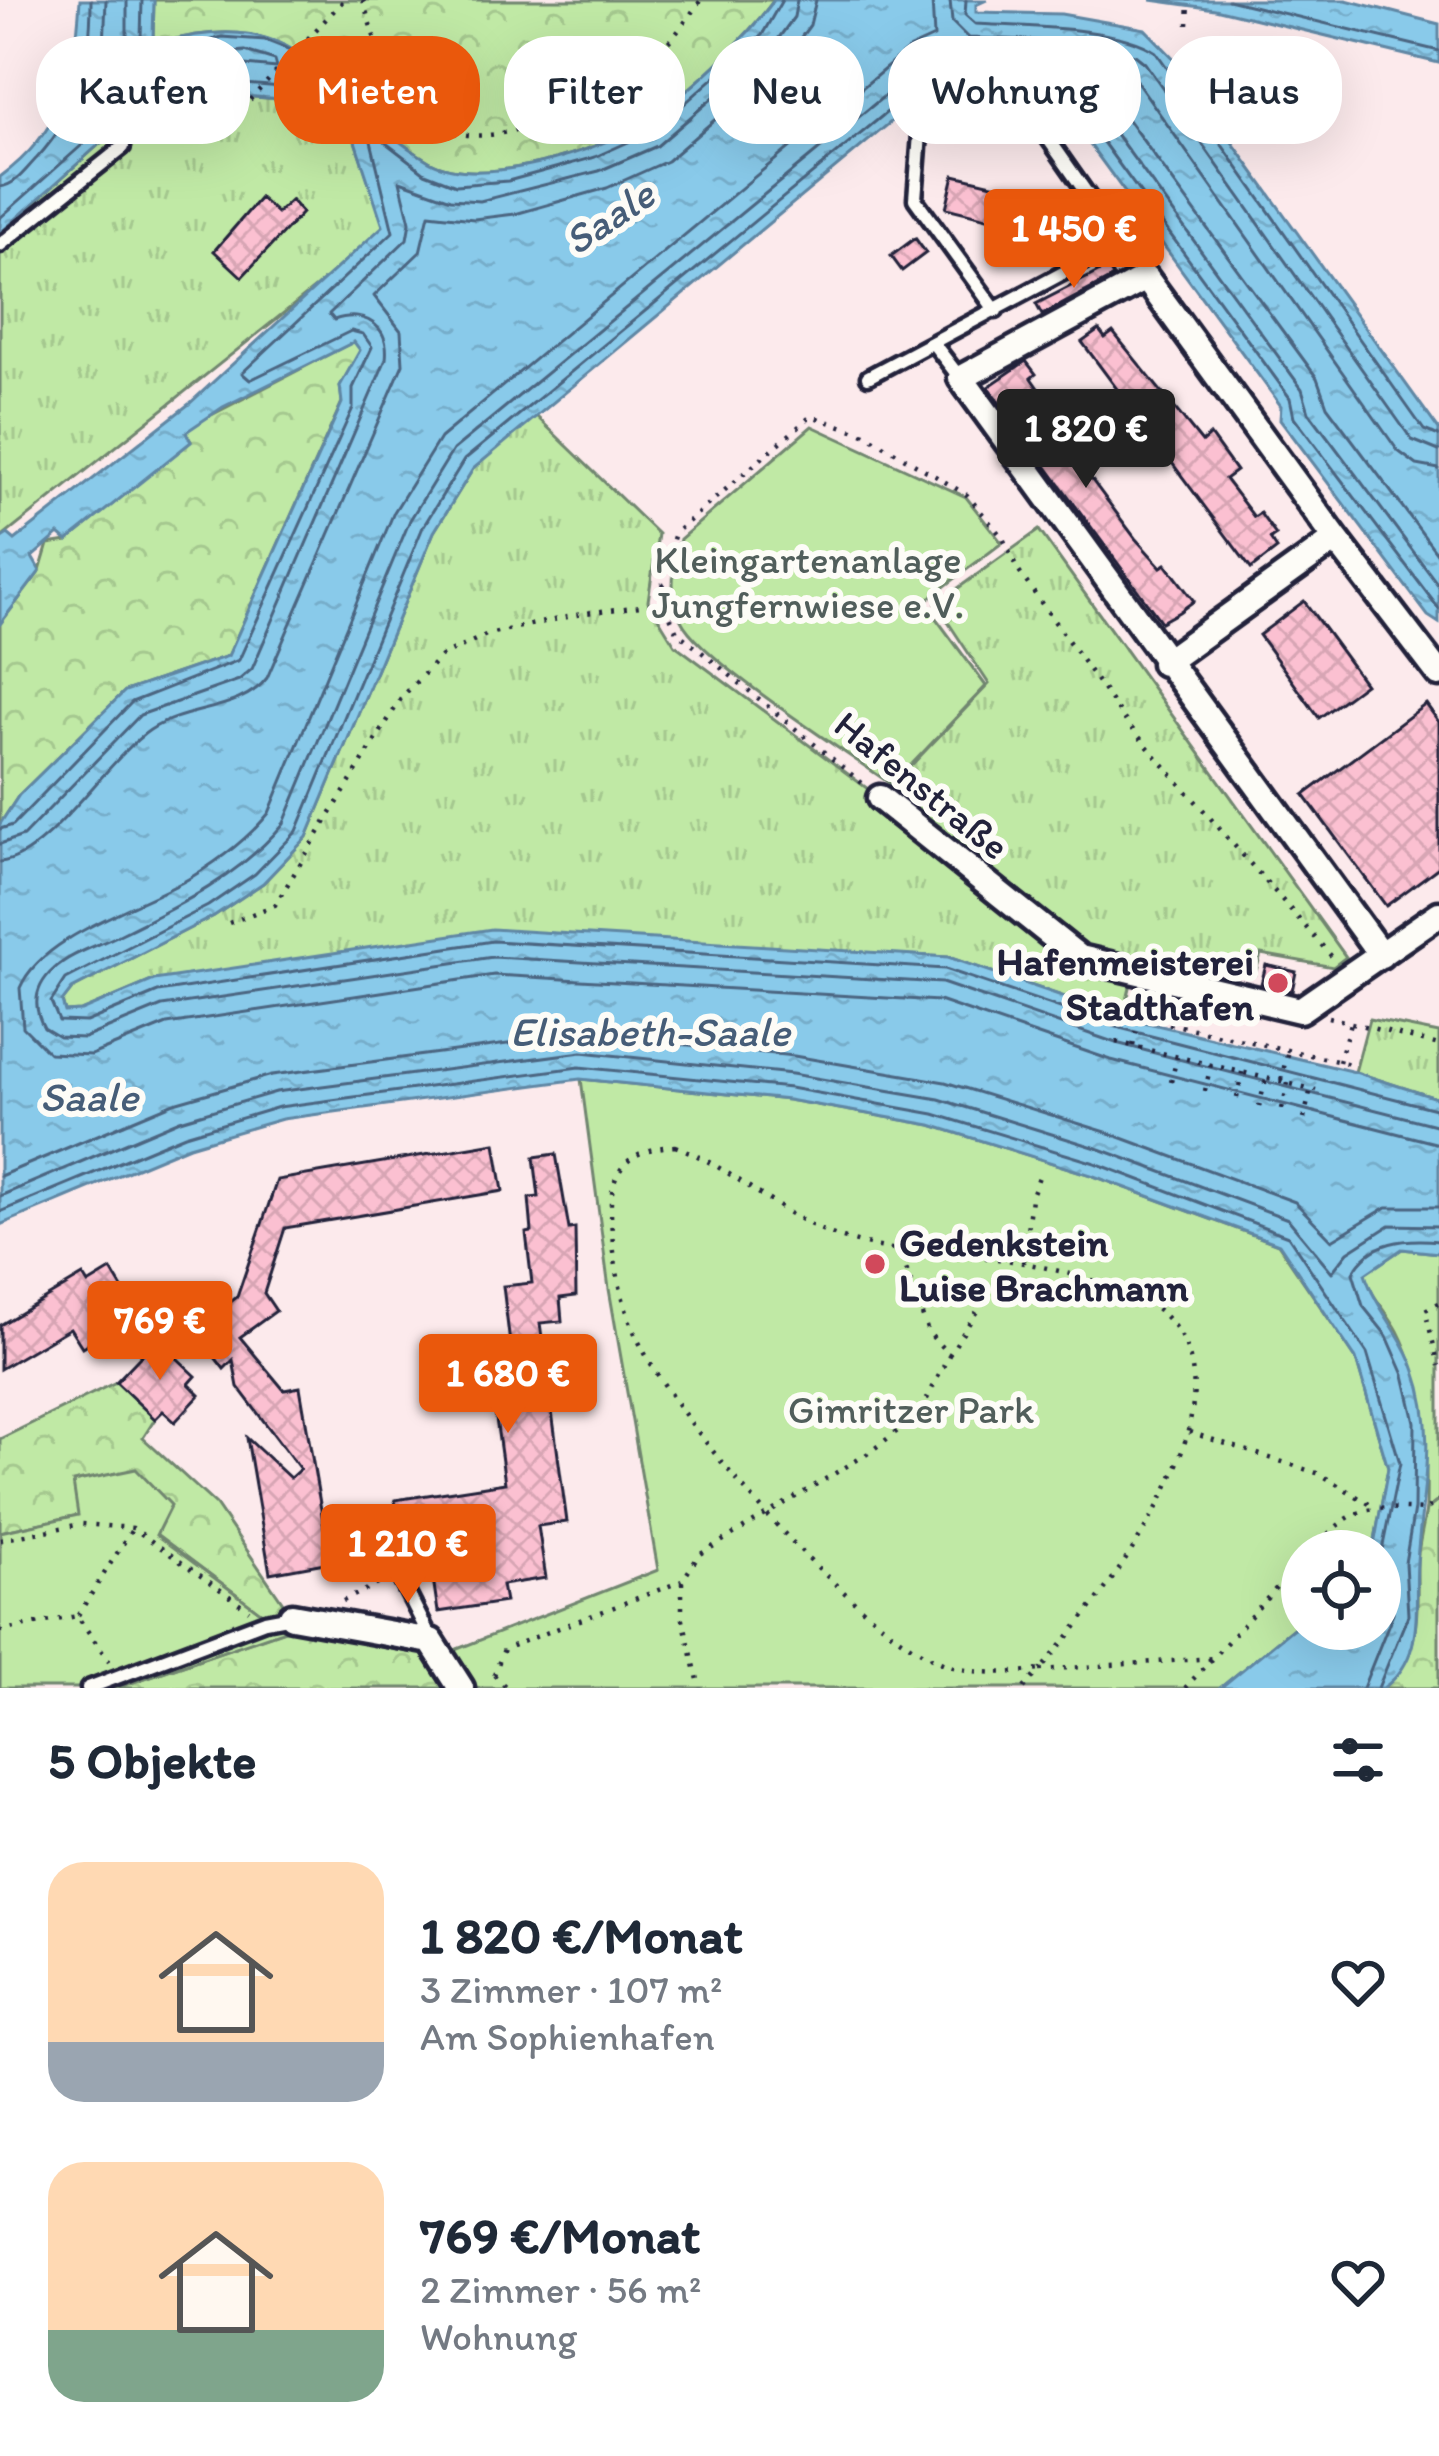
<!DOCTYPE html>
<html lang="de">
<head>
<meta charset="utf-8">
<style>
  body { margin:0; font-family:Itim,sans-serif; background:#f2f2f3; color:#1f2937; height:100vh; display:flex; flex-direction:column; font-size:45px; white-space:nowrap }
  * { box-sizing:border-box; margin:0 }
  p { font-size:39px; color:#747a83 }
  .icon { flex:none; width:66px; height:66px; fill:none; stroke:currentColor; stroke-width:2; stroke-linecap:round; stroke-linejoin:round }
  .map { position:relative; height:1688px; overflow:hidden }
  .details { display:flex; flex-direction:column; background:#fff; flex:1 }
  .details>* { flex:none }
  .guide { position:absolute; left:36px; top:36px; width:1368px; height:108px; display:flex; gap:24px }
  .tools { position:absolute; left:1281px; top:1530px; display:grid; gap:24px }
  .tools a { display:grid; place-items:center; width:120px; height:120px; border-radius:50%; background:#fff; box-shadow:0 12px 48px #0002; font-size:60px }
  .price { position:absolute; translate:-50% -102px; padding:0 27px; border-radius:12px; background:#ea580c; color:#fff; font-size:39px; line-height:78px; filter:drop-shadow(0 3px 6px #0008) }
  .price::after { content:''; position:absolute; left:50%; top:72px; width:36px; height:27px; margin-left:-18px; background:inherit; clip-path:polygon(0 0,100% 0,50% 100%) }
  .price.current { background:#222; color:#fff }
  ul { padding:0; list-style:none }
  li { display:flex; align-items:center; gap:36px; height:300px; padding:0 48px }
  li span { display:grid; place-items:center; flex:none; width:336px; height:240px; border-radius:36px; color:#555 }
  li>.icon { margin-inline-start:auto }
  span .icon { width:144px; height:144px; fill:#fffc; stroke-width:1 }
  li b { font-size:51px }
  h2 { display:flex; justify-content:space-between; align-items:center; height:144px; padding:0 48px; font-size:51px }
  .pill { padding:0 42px; border-radius:48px; background:#fff; box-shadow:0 12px 48px #0002; font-size:42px; line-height:108px }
  .pill.current { background:#ea580c; color:#fff }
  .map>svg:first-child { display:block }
  .grass { fill:url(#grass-tufts); stroke:#718670; stroke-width:3 }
  .forest { fill:url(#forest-crowns); stroke:#718670; stroke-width:3 }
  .green { fill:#c0e9a5; stroke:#718670; stroke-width:3 }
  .water { fill:url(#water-ripples); stroke:#6087a4; stroke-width:3 }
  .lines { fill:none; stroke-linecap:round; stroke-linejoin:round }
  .shore { stroke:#4b6581; stroke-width:3 }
  .building { fill:url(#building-cross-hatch); stroke:#22223b; stroke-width:3 }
  .lane-casing { stroke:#22223b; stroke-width:21 }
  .street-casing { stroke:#22223b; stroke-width:33 }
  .path { stroke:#22223b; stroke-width:4.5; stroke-dasharray:3 9; stroke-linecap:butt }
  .lane { stroke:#fdfcf7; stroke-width:12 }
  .street { stroke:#fdfcf7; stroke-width:24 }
  .poi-dot { fill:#d1495b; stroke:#fdfcf7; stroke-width:4.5 }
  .labels { text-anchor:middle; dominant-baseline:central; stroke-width:12; stroke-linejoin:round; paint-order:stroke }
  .park-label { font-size:39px; fill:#515e5b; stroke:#fdfcf7 }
  .street-label { font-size:39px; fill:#22223b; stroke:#fdfcf7 }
  .poi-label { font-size:39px; font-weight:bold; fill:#22223b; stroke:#fdfcf7; text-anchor:end }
  .water-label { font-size:42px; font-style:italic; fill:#465d78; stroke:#fdfcf7 }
</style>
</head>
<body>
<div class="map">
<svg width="1439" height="1688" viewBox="0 0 1439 1688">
  <defs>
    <pattern id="grass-tufts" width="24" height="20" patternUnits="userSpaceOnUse" patternTransform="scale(3)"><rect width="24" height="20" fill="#c0e9a5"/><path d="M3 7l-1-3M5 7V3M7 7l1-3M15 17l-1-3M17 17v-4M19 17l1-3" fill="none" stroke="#a5c88f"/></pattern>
    <pattern id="forest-crowns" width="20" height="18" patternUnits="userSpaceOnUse" patternTransform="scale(3)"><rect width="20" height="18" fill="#c0e9a5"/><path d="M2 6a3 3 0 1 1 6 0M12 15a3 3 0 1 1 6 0" fill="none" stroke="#a5c88f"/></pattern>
    <pattern id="water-ripples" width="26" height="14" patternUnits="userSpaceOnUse" patternTransform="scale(3)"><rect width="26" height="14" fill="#89caea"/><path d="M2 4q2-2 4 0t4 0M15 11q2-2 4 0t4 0" fill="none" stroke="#76adca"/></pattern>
    <pattern id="building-cross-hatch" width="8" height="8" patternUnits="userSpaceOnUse" patternTransform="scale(3)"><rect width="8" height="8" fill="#fbc0d1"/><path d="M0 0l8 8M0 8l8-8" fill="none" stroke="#d7a5b4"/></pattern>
  </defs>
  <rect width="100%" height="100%" fill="#fceaec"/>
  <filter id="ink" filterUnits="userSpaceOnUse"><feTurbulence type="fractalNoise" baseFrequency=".00833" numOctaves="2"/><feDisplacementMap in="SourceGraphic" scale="24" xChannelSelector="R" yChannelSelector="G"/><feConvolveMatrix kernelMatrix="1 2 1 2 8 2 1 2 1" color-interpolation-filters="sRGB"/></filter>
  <g filter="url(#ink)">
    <path class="grass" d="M204,93L294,100L354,138L384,226L315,288L0,539V233L149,100Z
      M534,414L658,534L648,601L675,645L880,798L989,684L936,604L1039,530L1346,957L1333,967L1261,954L1255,974L1171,954L1164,979L1133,975L1123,1017L948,957L740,947L154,980L81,1011L65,1012L62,1001L72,989L214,916L263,883L307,837L434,532L473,469Z
      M1369,1019L1439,1033V1099L1355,1072Z"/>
    <path class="forest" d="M154,0H774C742,43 692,91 648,120C601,151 478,190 429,161C325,101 310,0 161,43L153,39Z
      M355,341L361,350L340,386L342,402L228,656L125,691L19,795L0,824V624L40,571L48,544L67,541L191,441L185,432L200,421Z
      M116,1382L155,1419L143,1438L216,1505L292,1616L442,1655L501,1633L507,1688H116L284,1630L156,1534L79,1515L0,1532V1439Z
      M1439,1500V1688H1383C1422,1660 1417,1610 1417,1567C1417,1548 1423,1529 1426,1510Z"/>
    <path class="green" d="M812,426L966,497L1002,543L924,602L986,686L892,785C849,754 700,660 681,620C668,595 673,564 680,539Z
      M581,1079L788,1100L931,1125L1091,1175L1278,1244L1356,1359L1388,1468L1373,1551H1302V1621L1220,1688H461L442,1655L658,1570L609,1289Z
      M1402,1249L1439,1253V1500L1426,1510C1427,1449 1427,1388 1398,1331C1386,1309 1373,1300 1364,1274Z
      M136,1469L171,1505L156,1535L285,1630L116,1688H0V1532L78,1515L73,1482Z"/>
    <path class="water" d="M80,0H154L153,38L161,43C313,0 323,100 429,161C479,190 601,151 648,120C689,93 745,40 774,0H987L976,5V12L1061,14L1145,29L1194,79L1199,96L1439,430V623L1428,616L1280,419L1281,406L1077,127L1049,115L1031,91L939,82L473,469L434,532L307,837L263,883L214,916L72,989L62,1002L65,1012L81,1011L154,980L492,929L948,957L1123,1017L1355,1072L1439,1099V1253L1402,1249L1365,1274C1376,1310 1403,1334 1415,1371C1438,1435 1421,1497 1417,1562C1414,1607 1426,1658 1383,1688H1220L1302,1621V1629H1380V1551H1373L1388,1468L1356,1359L1279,1244L1091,1175L931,1125L788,1100L580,1079L282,1119L189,1146L0,1225V824L19,795L125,691L228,656L342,403L340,386L360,350L354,342L223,407L186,432L191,442L67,541L59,534L32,557L40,571L0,624V539L8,534L15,540L189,404L383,226L354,138L294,100L204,93L149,100L0,233V177C65,129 75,76 80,0Z
      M1151,0H1346L1439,24V63L1215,9Z"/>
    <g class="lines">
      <path class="shore" d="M106,0L103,71L92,101L97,108L144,70L127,44V0
        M932,0L934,37L910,48L440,438L394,512L269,813C247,840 220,860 190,878C141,907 42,935 20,988L23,1027L49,1053L91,1055L167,1024L494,975L939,1001L1111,1060L1439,1144
        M950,0L952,22L968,38L1058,41L1135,55L1145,63L1412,440L1439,451
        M966,0L965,15L975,24C1021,27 1120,26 1156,52L1424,430L1439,436
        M1228,0L1439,51
        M245,51L275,60L277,68L201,61L206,54Z
        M0,187C16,185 25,170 37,158C80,111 91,63 91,0
        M0,218L146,88L204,81L295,88L339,114L347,111L293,51L265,40L222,37L164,55L149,50L141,39L142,0
        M1439,469L1417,465L1398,451L1133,76L1076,67L1077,78L1114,101L1317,378L1327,406L1439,556
        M1439,586L1309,412L1302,389L1097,108L1066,93L1039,65L933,56L453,450L410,520L284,823C241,875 181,905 121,934C100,945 71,953 54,969C35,986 32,1006 44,1028L59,1037L84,1038L162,1006L493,957L942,983L1116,1043L1439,1126
        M1439,609L1294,417L1290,398L1086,119L1057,105L1034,79L937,71L464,460L423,527L297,831L255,874L208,906L66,979L51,1002L59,1021L86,1022L158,992L493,941L945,969L1120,1028L1439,1110
        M0,829L13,825L132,702L239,660L353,408V388L372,347L363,334L351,331L250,380L242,373L393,232L370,137L377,136L425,173L456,185L508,181L595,157L655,130L762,35L782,0
        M0,844L23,836L140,715L239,680L252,669L386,359C390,325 364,310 334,320L329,314L407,239L410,222L400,181L451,199L480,201L599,171L657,146L773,46L794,17L797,0
        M0,862C45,860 108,758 150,730C185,706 241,712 267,678L403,364L401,331L374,296L420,252L429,214L474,219L515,214L607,188L667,161L785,59L810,25L816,0
        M0,1176L174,1103L272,1075L583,1034L794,1056L945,1082L1106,1132L1295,1202L1332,1240L1387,1207H1439
        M0,1196L180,1120L276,1092L582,1052L792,1074L939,1099L1100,1149L1288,1219L1332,1272L1348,1252L1390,1225L1439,1226
        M0,1212L185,1135L279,1107L579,1067L790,1088L934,1114L1095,1163L1288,1236L1367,1353L1400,1463L1380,1560
        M1363,1688L1393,1613L1390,1579L1380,1576
        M1378,1688L1408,1615L1405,1563L1414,1509L1415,1422L1404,1375L1387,1336L1363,1306L1353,1273C1370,1240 1407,1238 1439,1241"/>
    </g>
    <path class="building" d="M954,175L1082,205L1077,240L946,208Z
      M260,198L277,213L291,200L302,213L242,277L214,251Z
      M915,238L926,253L902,271L891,256Z
      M1108,267L1113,277L1042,315L1036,304Z
      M1099,330L1105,338L1113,332L1202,442L1210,435L1236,471L1225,479L1254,517L1260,513L1276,535L1270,539L1277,549L1251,569L1082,342Z
      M1026,361L1036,374L1031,378L1082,451L1074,456L1135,538L1161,567L1166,564L1194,601L1179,612L1161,622L988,387Z
      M1304,601L1365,684L1319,718L1259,635Z
      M1426,704L1439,722V867L1386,906L1304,795Z
      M1266,965L1296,972L1292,991L1261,984Z
      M495,1143L503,1191L285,1228L264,1293L276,1311L240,1337L284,1390L300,1387L330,1562L270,1573L247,1438L290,1478L300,1469L238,1387L233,1360L224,1369L194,1330L237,1297L277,1180Z
      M556,1154L569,1229L575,1228L576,1296L560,1298L562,1321L540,1323L567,1522L538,1526L546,1578L502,1585L505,1602L438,1612L428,1545L402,1549L395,1500L505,1483L486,1347L510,1344L503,1286L532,1283L526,1233L532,1232L529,1198L539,1197L534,1157Z
      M111,1270L126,1295L103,1308L114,1328L82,1347L70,1328L0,1369V1325L83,1276L88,1284Z
      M157,1339L196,1376L189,1384L200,1395L175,1422L163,1411L155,1419L116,1382Z"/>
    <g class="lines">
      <defs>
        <path id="lane" d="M0,245L123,147
          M996,311L915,199L921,121L949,96L1024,104L1146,278
          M933,343L960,378
          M868,377L1121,242
          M387,1552L431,1639
          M88,1688L265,1621L292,1616"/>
        <path id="street" d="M1336,539L1439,674
          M1164,663L1336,539L1146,278L961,378L1381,955
          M880,798L1080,958L1300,1010L1439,914
          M292,1616L431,1641L461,1688"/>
      </defs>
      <use href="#lane" class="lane-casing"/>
      <use href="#street" class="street-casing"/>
      <path class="path" d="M363,0C377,49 390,94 435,124C497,165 621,86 667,43C680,31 690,14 701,0
        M1188,25L1189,0
        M140,142L219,123L246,104L344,0
        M862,783L677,632L664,603L662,574L675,533L811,416L865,434L967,495L1003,538L1017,569L1127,723L1333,958
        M229,923L275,905L402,697L441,656L488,634L586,613L664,603
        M1122,1013L1350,1064
        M1328,1017L1439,1045
        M1116,1042L1316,1090
        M1133,1046L1140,1017
        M1339,1062L1350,1023
        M1281,1080L1288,1050
        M1171,1082L1177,1057
        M1205,1091L1211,1064
        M1237,1098L1242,1072
        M1259,1107L1266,1078
        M1282,1109L1288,1083
        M1304,1119L1311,1088
        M675,1146C736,1169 782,1219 843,1238C902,1257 964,1252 1024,1263C1059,1270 1135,1289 1161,1312C1262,1403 1102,1599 1040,1670C1009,1673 970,1676 940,1662C851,1623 671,1420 633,1329C619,1294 612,1251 611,1213C609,1167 632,1148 675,1146Z
        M1023,1263L1031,1198L1040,1174
        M1439,1303L1425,1310L1439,1366
        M949,1355L1007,1264
        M1189,1432L1320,1474L1376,1508
        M0,1540L81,1524L133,1528L249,1610
        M1311,1551C1356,1504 1363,1507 1426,1510L1439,1500
        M682,1582V1615L700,1688
        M343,1601L382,1582
        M78,1615L133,1528
        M0,1631L77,1616L109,1661
        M494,1675L504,1649L682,1581L699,1555L867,1454L919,1415L949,1355L928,1332L900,1251
        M494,1675L507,1688
        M1024,1688L1040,1670L1214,1658
        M1185,1688L1302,1560"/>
      <use href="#lane" class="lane"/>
      <use href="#street" class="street"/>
    </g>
  </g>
  <g class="poi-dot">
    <circle cx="1278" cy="983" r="12"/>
    <circle cx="875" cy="1264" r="12"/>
  </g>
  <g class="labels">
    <g class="park-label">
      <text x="808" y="559">Kleingartenanlage<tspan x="808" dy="45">Jungfernwiese e.V.</tspan></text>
      <text x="911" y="1409">Gimritzer Park</text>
    </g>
    <g class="street-label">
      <text transform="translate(922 785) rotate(39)">Hafenstraße</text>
    </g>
    <g class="poi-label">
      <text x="1254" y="961">Hafenmeisterei<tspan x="1254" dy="45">Stadthafen</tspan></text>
      <text x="899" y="1242" text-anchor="start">Gedenkstein<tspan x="899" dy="45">Luise Brachmann</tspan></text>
    </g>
    <g class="water-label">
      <text transform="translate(609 217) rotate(-34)">Saale</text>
      <text x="650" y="1031">Elisabeth-Saale</text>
      <text x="89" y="1096">Saale</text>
    </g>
  </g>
</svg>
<div class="tools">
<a><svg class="icon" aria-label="locate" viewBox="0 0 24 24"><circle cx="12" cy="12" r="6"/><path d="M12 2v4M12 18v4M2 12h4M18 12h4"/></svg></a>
</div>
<b class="price" style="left:1074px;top:291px">1 450 €</b>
<b class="price current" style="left:1086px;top:491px">1 820 €</b>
<b class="price" style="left:160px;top:1383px">769 €</b>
<b class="price" style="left:508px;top:1436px">1 680 €</b>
<b class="price" style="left:408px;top:1606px">1 210 €</b>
<div class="guide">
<a class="pill">Kaufen</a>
<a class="pill current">Mieten</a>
<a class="pill">Filter</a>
<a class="pill">Neu</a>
<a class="pill">Wohnung</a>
<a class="pill">Haus</a>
</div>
</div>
<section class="details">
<h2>5 Objekte<svg class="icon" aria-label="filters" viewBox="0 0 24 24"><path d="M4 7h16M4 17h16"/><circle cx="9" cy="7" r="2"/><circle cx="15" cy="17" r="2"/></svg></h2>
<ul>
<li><span style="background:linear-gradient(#ffd9b3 75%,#9aa5b1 0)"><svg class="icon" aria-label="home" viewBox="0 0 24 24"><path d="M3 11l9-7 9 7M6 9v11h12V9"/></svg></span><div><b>1 820 €/Monat</b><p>3 Zimmer · 107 m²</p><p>Am Sophienhafen</p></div><svg class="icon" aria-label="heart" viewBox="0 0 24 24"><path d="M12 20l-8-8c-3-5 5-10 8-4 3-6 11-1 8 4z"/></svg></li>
<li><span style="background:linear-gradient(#ffd9b3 70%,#7fa58c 0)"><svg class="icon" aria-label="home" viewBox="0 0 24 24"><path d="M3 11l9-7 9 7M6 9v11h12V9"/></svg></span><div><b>769 €/Monat</b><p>2 Zimmer · 56 m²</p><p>Wohnung</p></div><svg class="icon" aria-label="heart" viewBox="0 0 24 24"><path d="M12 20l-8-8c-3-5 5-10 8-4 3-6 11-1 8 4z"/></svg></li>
</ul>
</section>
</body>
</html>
